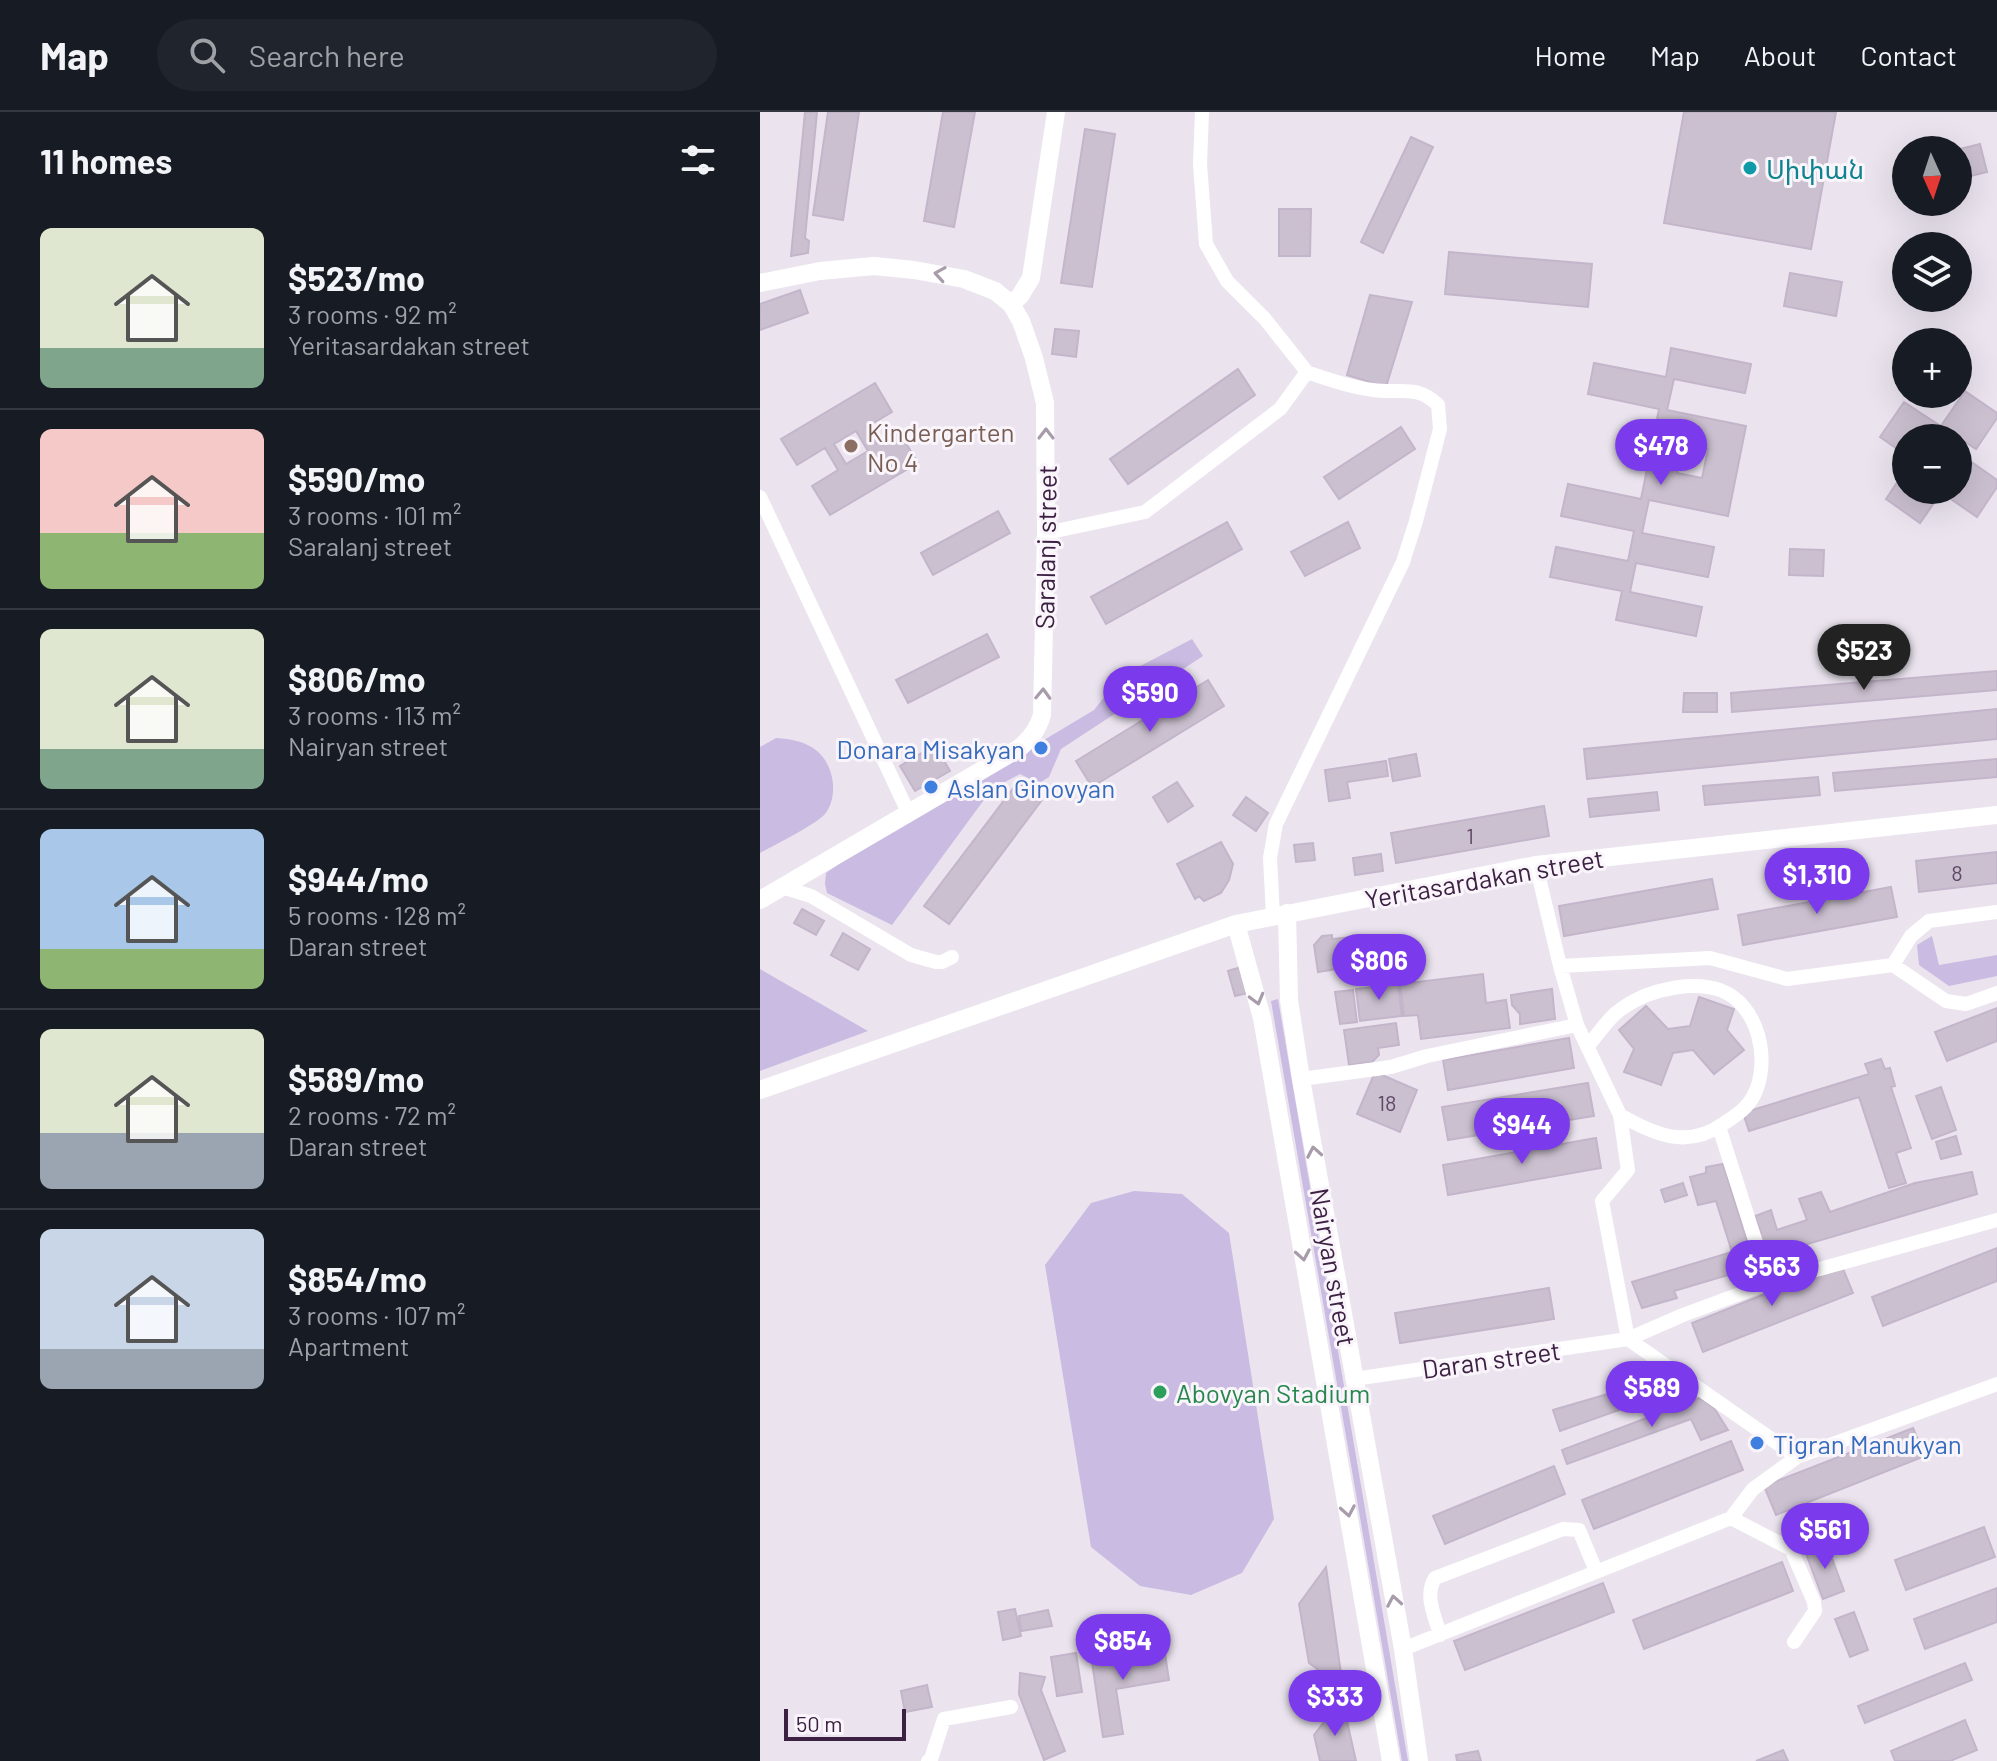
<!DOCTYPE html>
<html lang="en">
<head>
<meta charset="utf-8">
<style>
  body { margin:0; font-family:Barlow,"Noto Sans Armenian",sans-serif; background:#20242c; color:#f1f3f6; height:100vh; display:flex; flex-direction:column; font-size:30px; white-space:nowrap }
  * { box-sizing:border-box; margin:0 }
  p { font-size:26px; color:#9ea1a6 }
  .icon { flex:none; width:44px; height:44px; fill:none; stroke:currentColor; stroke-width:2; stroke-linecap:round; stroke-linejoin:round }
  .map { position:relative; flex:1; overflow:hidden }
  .sheet { display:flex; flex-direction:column; background:#171b24; width:760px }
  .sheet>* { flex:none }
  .needle { width:52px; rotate:177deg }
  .controls { position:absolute; left:1132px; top:24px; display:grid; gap:16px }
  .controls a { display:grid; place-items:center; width:80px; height:80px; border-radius:50%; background:#171b24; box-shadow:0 8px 32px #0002; font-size:40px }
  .scale { position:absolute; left:24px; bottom:20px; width:122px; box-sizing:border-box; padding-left:8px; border:4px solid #3d2143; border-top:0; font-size:22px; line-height:28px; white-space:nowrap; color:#3d2143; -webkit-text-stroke:6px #f9f5fb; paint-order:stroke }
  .price { position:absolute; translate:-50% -68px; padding:0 18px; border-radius:28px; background:#7c3aed; color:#fff; font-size:26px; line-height:52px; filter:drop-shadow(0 2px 4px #0008) }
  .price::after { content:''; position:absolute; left:50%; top:48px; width:24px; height:18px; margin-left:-12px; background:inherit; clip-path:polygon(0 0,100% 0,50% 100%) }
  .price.current { background:#222; color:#fff }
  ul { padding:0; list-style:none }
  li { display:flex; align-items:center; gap:24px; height:200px; padding:0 40px }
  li+li { border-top:2px solid #363941 }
  li span { display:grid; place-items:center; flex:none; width:224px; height:160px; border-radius:12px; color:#555 }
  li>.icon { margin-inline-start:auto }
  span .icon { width:96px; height:96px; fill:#fffc; stroke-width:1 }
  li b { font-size:34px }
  h2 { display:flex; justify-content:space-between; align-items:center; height:96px; padding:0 40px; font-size:34px }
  header { display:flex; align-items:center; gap:48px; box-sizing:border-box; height:112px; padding:0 40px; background:#171b24; border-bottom:2px solid #363941 }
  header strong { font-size:38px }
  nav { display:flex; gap:44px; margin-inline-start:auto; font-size:28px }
  .search { width:560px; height:72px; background:#20242c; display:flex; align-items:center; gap:20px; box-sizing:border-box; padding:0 28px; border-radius:44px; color:#9ea1a6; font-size:30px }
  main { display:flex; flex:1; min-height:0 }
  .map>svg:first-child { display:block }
  .green { fill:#c9bbe2 }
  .building { fill:#cbc0d0; stroke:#c3b5ca; stroke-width:2; fill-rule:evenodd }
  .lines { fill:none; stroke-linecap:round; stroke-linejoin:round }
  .minor { stroke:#fff; stroke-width:14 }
  .tertiary { stroke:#fff; stroke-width:18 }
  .oneway { stroke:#a89baa }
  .culture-dot { fill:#0f9aa8; stroke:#f9f5fb; stroke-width:3 }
  .education-dot { fill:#8d6e63; stroke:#f9f5fb; stroke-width:3 }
  .shop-dot { fill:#3f7fe0; stroke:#f9f5fb; stroke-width:3 }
  .leisure-dot { fill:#2e9e5b; stroke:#f9f5fb; stroke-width:3 }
  .labels { text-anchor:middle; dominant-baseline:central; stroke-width:6; stroke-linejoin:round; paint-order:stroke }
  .number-label { font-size:22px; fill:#604966 }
  .culture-label { font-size:26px; fill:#0d838f; stroke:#f9f5fb; text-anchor:start }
  .education-label { font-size:26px; fill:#785e54; stroke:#f9f5fb; text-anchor:start }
  .street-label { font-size:26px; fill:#3d2143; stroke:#f9f5fb }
  .shop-label { font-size:26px; fill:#366cbe; stroke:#f9f5fb; text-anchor:start }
  .leisure-label { font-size:26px; fill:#27864d; stroke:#f9f5fb; text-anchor:start }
</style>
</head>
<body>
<header>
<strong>Map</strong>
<div class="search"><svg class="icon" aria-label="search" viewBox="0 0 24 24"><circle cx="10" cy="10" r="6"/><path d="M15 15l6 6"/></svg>Search here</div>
<nav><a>Home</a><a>Map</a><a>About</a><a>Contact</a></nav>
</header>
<main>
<section class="sheet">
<h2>11 homes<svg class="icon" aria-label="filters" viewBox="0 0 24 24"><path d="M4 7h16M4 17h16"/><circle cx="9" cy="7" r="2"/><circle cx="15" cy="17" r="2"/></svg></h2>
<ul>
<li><span style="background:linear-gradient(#dfe7d0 75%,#7fa58c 0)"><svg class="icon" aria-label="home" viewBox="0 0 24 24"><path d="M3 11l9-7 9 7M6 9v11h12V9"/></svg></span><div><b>$523/mo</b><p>3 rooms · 92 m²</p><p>Yeritasardakan street</p></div></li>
<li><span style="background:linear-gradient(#f6c9c9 65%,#8fb573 0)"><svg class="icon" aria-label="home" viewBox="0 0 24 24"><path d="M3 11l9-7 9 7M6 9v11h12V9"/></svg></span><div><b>$590/mo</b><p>3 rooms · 101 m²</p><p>Saralanj street</p></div></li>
<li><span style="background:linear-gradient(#dfe7d0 75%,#7fa58c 0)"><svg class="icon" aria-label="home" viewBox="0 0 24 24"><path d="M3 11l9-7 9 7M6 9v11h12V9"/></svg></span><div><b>$806/mo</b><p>3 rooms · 113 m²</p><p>Nairyan street</p></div></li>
<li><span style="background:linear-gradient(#a9c7e8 75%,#8fb573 0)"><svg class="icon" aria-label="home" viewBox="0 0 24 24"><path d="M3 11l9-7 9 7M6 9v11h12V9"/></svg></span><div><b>$944/mo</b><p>5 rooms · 128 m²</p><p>Daran street</p></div></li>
<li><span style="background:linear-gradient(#dfe7d0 65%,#9aa5b1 0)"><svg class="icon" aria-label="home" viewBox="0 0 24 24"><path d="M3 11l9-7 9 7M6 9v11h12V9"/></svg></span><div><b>$589/mo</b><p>2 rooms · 72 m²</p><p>Daran street</p></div></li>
<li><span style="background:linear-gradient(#c9d6e8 75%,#9aa5b1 0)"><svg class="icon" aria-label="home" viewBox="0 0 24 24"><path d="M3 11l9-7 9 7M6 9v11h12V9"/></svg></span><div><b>$854/mo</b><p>3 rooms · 107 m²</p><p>Apartment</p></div></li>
</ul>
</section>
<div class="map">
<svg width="1237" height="1649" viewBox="0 0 1237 1649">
  <rect width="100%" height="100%" fill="#ebe4ef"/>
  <path class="green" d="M432,527L443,544L301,637L289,665L281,670L272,668L260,662L232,677L132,813L67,781L65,772L66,761L86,747L334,598L356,570L365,562Z
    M16,626C31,627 45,629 57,639C74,653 79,684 65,702C58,711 13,734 0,741V635Z
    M1172,824L1179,853L1237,843V864L1189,874L1159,853L1157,833Z
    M0,857L108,919L0,959Z
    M518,887L648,1649H642L511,889Z
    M374,1079L422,1082L469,1121L514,1407L482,1461L431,1483L380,1474L331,1435L285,1153L331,1091Z"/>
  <path class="building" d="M45,0H57L45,126L49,129L48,141L31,144Z
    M68,0H99L83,108L53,103Z
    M183,0H215L194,115L164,109Z
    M924,0H1076L1051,137L904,111Z
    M325,17L355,22L332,175L301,171Z
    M651,25L673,35L623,141L601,130Z
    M1220,32L1227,60L1198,67V38H1196Z
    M519,97H551L550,144H519Z
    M689,140L832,152L828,195L685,182Z
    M1030,161L1082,170L1076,204L1024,194Z
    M40,178L48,201L0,218V192Z
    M610,183L652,190L626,275L587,263Z
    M295,217L319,219L316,245L292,242Z
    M911,236L991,252L985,281L914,267L907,298L986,314L968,404L889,388L882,421L954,435L948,465L876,451L870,480L942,495L936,524L856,508L862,479L790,465L796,435L868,449L874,419L801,404L808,372L881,387L899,297L828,282L834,251L906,265ZM923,332L948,337L942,366L917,361Z
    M478,257L495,283L368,372L350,347Z
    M115,271L132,300L107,315L117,332L139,320L158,351L70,403L52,374L78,358L65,336L37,353L21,327ZM96,319L108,339L86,352L74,332Z
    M1205,279L1237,301V306L1216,337L1181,314Z
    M1144,290L1179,313L1170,326H1146V343L1120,325Z
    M641,315L655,337L579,387L564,365Z
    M1206,346L1237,368V375L1217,405L1182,381L1184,378H1198V358Z
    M1146,357V378H1183L1160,411L1126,387Z
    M238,399L250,421L173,463L161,441Z
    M467,410L482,437L346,512L331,485Z
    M588,410L600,436L545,464L531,440Z
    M1030,437L1064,438L1063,464L1029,463Z
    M227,522L239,545L148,591L136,568Z
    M1237,559V578L972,600L971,581Z
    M448,568L464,594L332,675L316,649Z
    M924,581H957V600H923Z
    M1237,597V627L827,667L824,637Z
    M175,633L190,659L155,679L140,654Z
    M656,642L660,664L633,669L629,647Z
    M1237,647V665L1075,679L1073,661Z
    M626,649L628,664L587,670L590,686L569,689L565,658Z
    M1058,665L1060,683L945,693L943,674Z
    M258,670L282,688L189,812L164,794Z
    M417,670L433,694L408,710L393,685Z
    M897,680L899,698L830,705L828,687Z
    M486,685L508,701L496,719L473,703Z
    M784,694L789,724L636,751L631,721Z
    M461,730L473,752L469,768L461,781L444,789L439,784L435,787L417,752Z
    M553,731L555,748L536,750L534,733Z
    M1237,740V771L1159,780L1156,749Z
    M621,742L623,759L595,763L593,746Z
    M952,767L958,797L804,824L799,794Z
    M1131,775L1137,805L983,833L978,803Z
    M42,797L64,809L56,823L34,811Z
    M83,821L110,837L98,858L71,843Z
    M572,823V827L602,824L604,841L612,840L614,855L590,858L588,840L582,841V848H576L577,857L558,860L554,833L562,824Z
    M481,855L488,881L475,884L468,859Z
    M723,862L726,891L746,888L750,916L661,927L658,903L644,904L640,872Z
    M638,872L642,904L600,909L596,877Z
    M792,877L795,907L760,912V902L752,893L751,883Z
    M593,878L597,910L580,912L575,880Z
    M939,885L974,897L967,918L984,938L954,962L933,938L913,941L901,973L864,960L874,937L859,918L886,894L908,917L930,914Z
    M1237,896V929L1187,949L1175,920Z
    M636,911L639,933L618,936L619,943L612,950L589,953L584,918Z
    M809,926L814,956L688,978L683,948Z
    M1121,947L1125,957L1130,956L1135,974L1131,975L1151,1036L1136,1041L1146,1071L1129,1076L1099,985L989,1019L983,1001L1109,962L1105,952Z
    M615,960L657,978L640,1020L597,1002Z
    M828,971L834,1004L688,1028L682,995Z
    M1181,975L1196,1018L1172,1027L1156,984Z
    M1196,1024L1201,1042L1181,1047L1176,1030Z
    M836,1026L841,1056L688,1083L683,1053Z
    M963,1052L995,1155L914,1179L917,1186L882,1196L872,1170L972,1140L956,1089L938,1093L930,1065L946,1061V1055Z
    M1212,1060L1217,1082L1007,1144L998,1123L1001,1121L995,1104L1011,1098L1017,1118L1047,1108L1039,1087L1061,1080L1070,1100L1155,1071Z
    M923,1071L927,1083L905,1090L901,1078Z
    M1237,1136V1169L1123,1214L1112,1185Z
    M1081,1152L1093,1181L943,1240L932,1211Z
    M789,1176L794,1207L640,1231L635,1201Z
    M904,1259L922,1276L860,1294L859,1298L800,1319L793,1298L872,1275Z
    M939,1286L954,1296L968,1318L941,1328L931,1307L807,1352L802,1338Z
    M1153,1316L1165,1344L1016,1403L1004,1374Z
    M971,1329L983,1358L834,1417L822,1388Z
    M794,1354L805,1382L685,1432L673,1404Z
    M1224,1415L1235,1445L1146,1478L1135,1448Z
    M1066,1430L1084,1479L1063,1487L1045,1439Z
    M1022,1450L1033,1479L884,1537L873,1508Z
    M566,1455L583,1576L549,1551L539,1492Z
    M843,1471L854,1500L705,1558L694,1529Z
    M1237,1476V1510L1165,1537L1154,1507Z
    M255,1497L261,1524L243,1528L238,1500Z
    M288,1498L292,1514L261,1519L259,1504Z
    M1094,1500L1108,1538L1090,1545L1075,1507Z
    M376,1533L378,1546L405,1542L409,1568L356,1577L363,1622L343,1625L332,1550L350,1547L348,1537Z
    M316,1541L322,1580L297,1584L291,1545Z
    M1205,1551L1212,1568L1105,1611L1098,1594Z
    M260,1561L285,1565L281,1578L305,1639L284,1648L259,1582Z
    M167,1573L172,1595L145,1600L141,1579Z
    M582,1587L596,1649H560L554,1623Z
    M1205,1608L1217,1638L1190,1649H1135L1131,1639Z
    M1023,1638L1028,1649H996Z
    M718,1639L721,1649H697L696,1643Z"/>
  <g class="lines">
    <path class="minor" d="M442,0L440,52L446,132L467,169L505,207L547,260
      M0,385L148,700
      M286,421L385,400L520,297L547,260C569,268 590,275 613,278C640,282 657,272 678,293L680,317L656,409L643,450L516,712L510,746L513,804
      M776,753L800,854L817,913L860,1003L868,1058L842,1089L868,1227L923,1203L1009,1171L1237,1108
      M22,775L51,784L151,843L176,850H182L192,845
      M1133,853L1186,889L1206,892L1237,881
      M800,854L950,846L1027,867L1133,853L1151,824L1169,809L1237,800
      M828,934C837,923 846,910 856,901C868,891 885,883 899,879C920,874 940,871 960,878C999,892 1011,949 994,983C987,997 975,1004 963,1012C927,1037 895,1023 860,1003
      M541,967L631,955L667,944L817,913
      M959,1015L1009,1171
      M594,1267L868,1227L1037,1345L1237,1272
      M971,1406L993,1377L1037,1345
      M680,1523C675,1504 664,1484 675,1466L803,1417L819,1418L836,1459
      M643,1537L971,1406L1031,1437L1054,1490L1055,1499L1034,1530
      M168,1649L171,1647L184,1607L251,1595"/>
    <path class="tertiary" d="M0,171L60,159L114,154L154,158L204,167L235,179L251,192L261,209L274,246L285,291L286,421L282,603C278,617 270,628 258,637L0,788
      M251,192L260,184L271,166L296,0
      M527,801L529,888L541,967L643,1537L659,1649
      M476,812L502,906L631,1649
      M0,978L476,812L776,753L1237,703"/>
  </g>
  <defs><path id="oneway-chevron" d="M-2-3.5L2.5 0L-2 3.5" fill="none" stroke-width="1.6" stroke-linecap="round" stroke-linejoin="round" transform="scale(2)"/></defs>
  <g class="oneway">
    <use href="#oneway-chevron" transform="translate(180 162) rotate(-171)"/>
    <use href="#oneway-chevron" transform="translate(286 322) rotate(-90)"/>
    <use href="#oneway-chevron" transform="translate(283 582) rotate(-88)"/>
    <use href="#oneway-chevron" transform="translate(497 887) rotate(75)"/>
    <use href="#oneway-chevron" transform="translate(554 1040) rotate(-100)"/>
    <use href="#oneway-chevron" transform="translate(543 1143) rotate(80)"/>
    <use href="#oneway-chevron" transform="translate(588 1399) rotate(80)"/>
    <use href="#oneway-chevron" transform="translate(634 1489) rotate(-100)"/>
  </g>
  <circle class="culture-dot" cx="990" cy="56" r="8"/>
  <circle class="education-dot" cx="91" cy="334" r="8"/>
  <g class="shop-dot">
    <circle cx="281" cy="636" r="8"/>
    <circle cx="171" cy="675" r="8"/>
    <circle cx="997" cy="1331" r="8"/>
  </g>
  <circle class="leisure-dot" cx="400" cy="1280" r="8"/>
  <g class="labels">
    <g class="number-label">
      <text x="710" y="723">1</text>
      <text x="1197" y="760">8</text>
      <text x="627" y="990">18</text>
    </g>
    <g class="culture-label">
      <text x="1006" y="56">Սիփան</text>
    </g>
    <g class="education-label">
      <text x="107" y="319">Kindergarten<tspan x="107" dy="30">No 4</tspan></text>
    </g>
    <g class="street-label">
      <text transform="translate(285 435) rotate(-89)">Saralanj street</text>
      <text transform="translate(724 766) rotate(-10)">Yeritasardakan street</text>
      <text transform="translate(574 1155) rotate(80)">Nairyan street</text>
      <text transform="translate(731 1247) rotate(-8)">Daran street</text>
    </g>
    <g class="shop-label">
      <text x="265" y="636" text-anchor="end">Donara Misakyan</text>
      <text x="187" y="675">Aslan Ginovyan</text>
      <text x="1013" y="1331">Tigran Manukyan</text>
    </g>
    <g class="leisure-label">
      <text x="416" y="1280">Abovyan Stadium</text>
    </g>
  </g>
</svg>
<div class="controls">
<a><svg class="needle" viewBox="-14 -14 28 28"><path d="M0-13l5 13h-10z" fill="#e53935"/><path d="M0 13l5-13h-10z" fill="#9ea1a6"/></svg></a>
<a><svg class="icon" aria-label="layers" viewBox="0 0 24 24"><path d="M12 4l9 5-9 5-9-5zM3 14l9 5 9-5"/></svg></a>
<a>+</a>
<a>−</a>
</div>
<div class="scale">50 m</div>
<b class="price" style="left:901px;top:375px">$478</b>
<b class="price current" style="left:1104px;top:580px">$523</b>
<b class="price" style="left:390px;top:622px">$590</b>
<b class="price" style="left:1057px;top:804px">$1,310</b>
<b class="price" style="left:619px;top:890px">$806</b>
<b class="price" style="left:762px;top:1054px">$944</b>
<b class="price" style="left:1012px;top:1196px">$563</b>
<b class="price" style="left:892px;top:1317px">$589</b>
<b class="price" style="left:1065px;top:1459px">$561</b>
<b class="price" style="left:363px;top:1570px">$854</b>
<b class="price" style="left:575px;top:1626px">$333</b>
</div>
</main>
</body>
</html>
